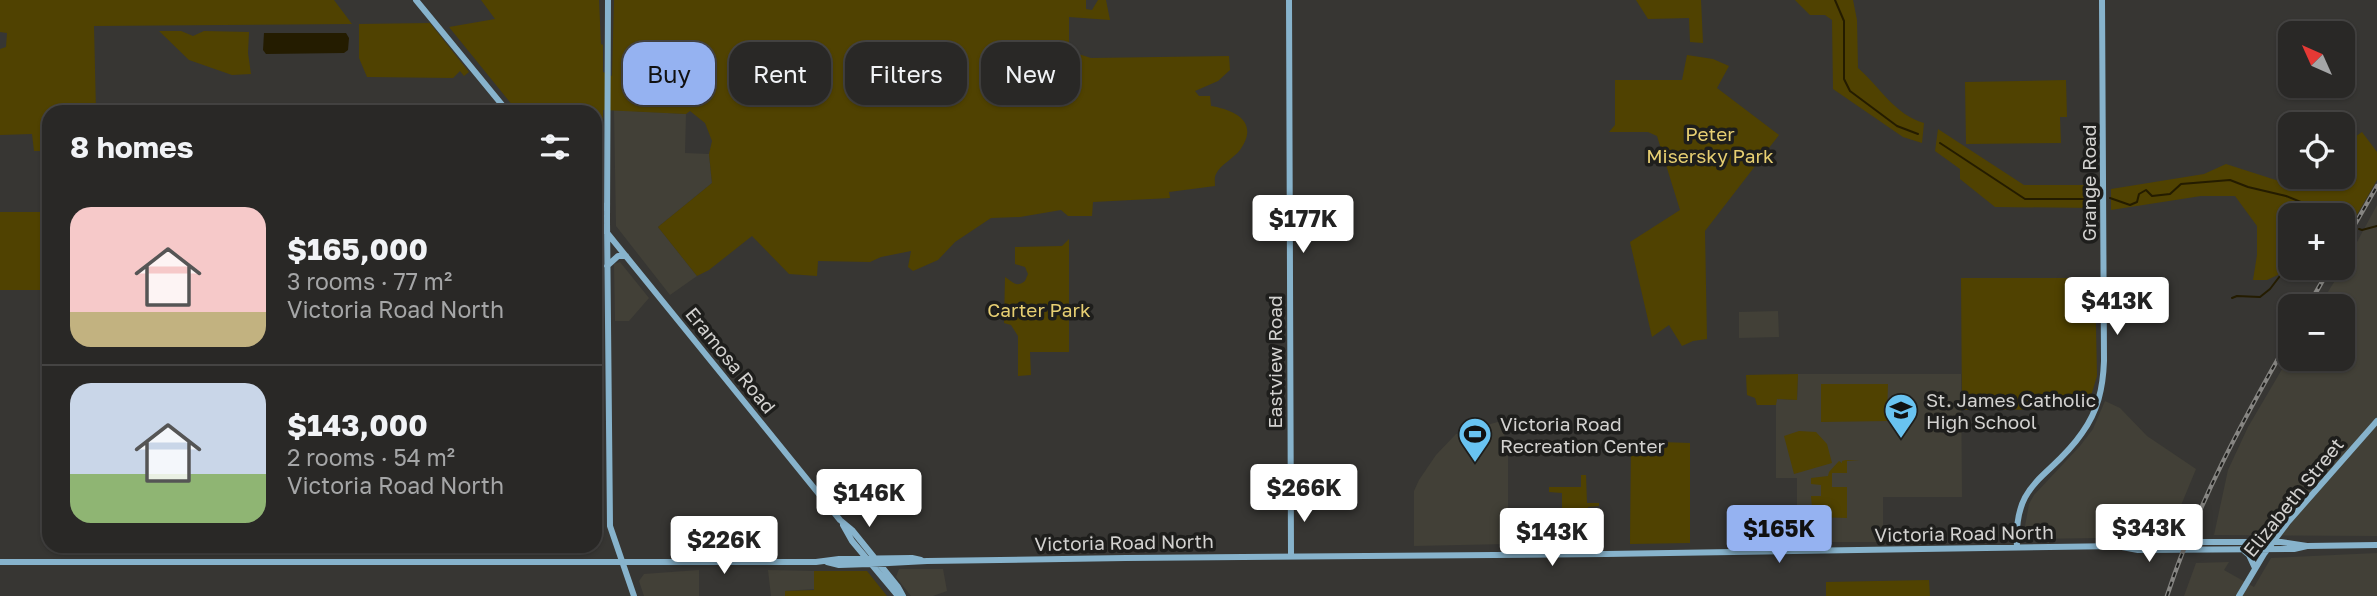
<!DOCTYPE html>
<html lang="en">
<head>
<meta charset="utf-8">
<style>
  body { margin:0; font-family:"Golos Text",sans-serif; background:#353432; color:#f1f3f6; height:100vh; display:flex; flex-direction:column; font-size:26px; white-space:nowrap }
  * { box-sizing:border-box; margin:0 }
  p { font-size:23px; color:#a5a6a7 }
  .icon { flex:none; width:38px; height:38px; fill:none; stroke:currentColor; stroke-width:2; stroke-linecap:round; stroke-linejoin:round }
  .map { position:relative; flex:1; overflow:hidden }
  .details { position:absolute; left:42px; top:105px; width:560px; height:448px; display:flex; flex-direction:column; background:#292826; border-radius:21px; box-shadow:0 2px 5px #0004,0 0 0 2px #454443 }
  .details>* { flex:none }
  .top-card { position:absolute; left:623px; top:42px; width:665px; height:63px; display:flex; gap:14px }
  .needle { width:46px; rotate:315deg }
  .controls { position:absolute; left:2278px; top:21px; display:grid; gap:14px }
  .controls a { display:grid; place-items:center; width:77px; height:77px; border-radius:14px; background:#292826; box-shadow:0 2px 5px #0004,0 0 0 2px #454443; font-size:35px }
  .price { position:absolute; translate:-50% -60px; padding:0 16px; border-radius:7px; background:#fff; color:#222; font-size:23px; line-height:46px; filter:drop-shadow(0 2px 4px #0008) }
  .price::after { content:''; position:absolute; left:50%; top:42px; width:21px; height:16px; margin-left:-10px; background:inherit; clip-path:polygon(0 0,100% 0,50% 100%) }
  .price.on { background:#95b2f1; color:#111 }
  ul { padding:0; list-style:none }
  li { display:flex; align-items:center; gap:21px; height:175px; padding:0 28px }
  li+li { border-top:2px solid #454443 }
  li span { display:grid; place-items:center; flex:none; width:196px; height:140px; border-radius:21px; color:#555 }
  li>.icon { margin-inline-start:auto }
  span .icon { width:84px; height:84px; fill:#fffc; stroke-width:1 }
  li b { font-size:30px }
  h2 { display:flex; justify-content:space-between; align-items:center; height:84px; padding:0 28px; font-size:30px }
  .tag { padding:0 24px; border-radius:21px; background:#292826; box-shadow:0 2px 5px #0004,0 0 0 2px #454443; font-size:24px; line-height:63px }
  .tag.on { background:#95b2f1; color:#111 }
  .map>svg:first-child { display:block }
  .built { fill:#424037 }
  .green { fill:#504201 }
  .water { fill:#241c00 }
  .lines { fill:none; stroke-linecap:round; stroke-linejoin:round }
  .stream { stroke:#241c00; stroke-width:2 }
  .secondary { stroke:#87b3cc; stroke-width:6 }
  .rail-casing { stroke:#868582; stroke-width:4.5 }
  .rail { stroke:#1e1e1c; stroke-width:2; stroke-dasharray:5; stroke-linecap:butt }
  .labels { text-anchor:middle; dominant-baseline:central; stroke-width:7; stroke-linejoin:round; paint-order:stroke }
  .park-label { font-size:19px; fill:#e7cf72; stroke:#1e1e1c }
  .street-label { font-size:19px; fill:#d3d2d0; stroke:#1e1e1c }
  .poi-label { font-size:19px; fill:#d3d2d0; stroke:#1e1e1c; text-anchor:start }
</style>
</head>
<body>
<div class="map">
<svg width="2377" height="596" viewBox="0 0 2377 596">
  <rect width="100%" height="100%" fill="#373633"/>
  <path class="built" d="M614,110L686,114L685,153L709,154L712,183L658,227L697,276L670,295L616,226Z
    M2377,205V536L2214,535L2228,470L2248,427L2291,354V359H2343V306H2319L2343,268Z
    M620,262L649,298L629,321H615L614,264Z
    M1778,311L1779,337L1739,338V312Z
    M1798,374H1961L1962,497H1883V542H1797V478H1776V399L1797,400Z
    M2105,401L2120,408L2147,436L2196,469L2168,537L2028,539L2024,532L2029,504L2034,495L2080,446L2093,429Z
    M1501,421L1508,451V544L1414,546V491L1419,480L1436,455L1456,434Z
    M73,546H191V553L73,552Z
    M2377,553V596H2184L2196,563L2229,562L2224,570L2254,587L2271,558Z
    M899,569H943L947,591L933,596H911L896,577Z
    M699,570V596H644L639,581L644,574Z
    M768,570L814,571V589L785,591V596H771Z"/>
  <path class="green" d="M0,0H334L352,24L94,26L96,112H49V134H44L46,151H34L32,134L0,135V49L6,47L7,33L0,32Z
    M481,0H599L601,44L603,45V72L612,76L614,0H1086V9L1092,10L1098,0H1106L1110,20L1069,17V51L1091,58L1229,56L1230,70L1218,81L1195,91L1199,96H1210L1211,106C1235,110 1260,122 1240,150C1234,158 1220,165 1216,174C1214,178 1215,182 1215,186L1169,192L1170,198L1093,202L1092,216H1068L1061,210L1020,217L991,218L955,242L938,260L913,271L908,267L911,251L881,257L870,262L818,261L817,276L789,274L752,236L709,270L697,276L658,227L712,183L709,154L712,141L705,123L690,111L686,114L603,110V135L595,134V112H518L449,27L495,19Z
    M1636,0H1701L1703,43L1690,42L1689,18L1648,19Z
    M1795,0H1853L1857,20L1858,68C1880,87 1895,115 1924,123L1922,143L1903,137L1833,89L1832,20L1825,15H1810Z
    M430,23L469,72L464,76L460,71L453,78L367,77L359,58V24Z
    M159,31H181L193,36L204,31L249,32L248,53L251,74L232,75L189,60Z
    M1687,55L1713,59L1729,66L1717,88L1779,135L1705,231L1707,339L1693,341L1682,346L1669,325L1652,337L1630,242L1680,210L1657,136L1648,132H1609L1615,125V80H1682Z
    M2066,80L2067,117H2060L2061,143L1966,144L1965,82Z
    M1938,129L2024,185H2095V208L1995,207L1960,179V169L1935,151Z
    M2362,132L2377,152V180L2343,239V215H2291V268H2293L2267,280H2253L2257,255V226L2235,196H2201L2111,210V189L2204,174L2226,164L2282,182L2308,177H2343V145Z
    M0,212H49V290H0Z
    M1069,239V352H1030L1031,375L1018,376V336L1011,325L1004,323L1005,277C1013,282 1016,288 1025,281L1028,274L1025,267L1015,264V247L1062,246Z
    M1961,278H2095L2097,376L2087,409L1962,410Z
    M1798,374L1797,400L1777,399L1776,405H1757L1755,398L1747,395L1746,375Z
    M1821,384H1888L1887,414L1895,408L1901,418L1905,419V423L1887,421L1821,422Z
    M1799,431L1816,432L1827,444L1832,463L1794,474L1784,436Z
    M1631,441L1690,443V543L1630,544Z
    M1846,460L1860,461H1847V473H1832V487H1847V518L1816,517L1812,508L1811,496H1821V485L1811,484V478L1828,476L1829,472L1839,461L1842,463V461Z
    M1581,475H1586L1587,503H1599V506L1588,507V538H1576V534H1573V538H1562V493L1549,492V487H1581Z
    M814,571H867L887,596H785V591L814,590Z
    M1929,580L1930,596H1826V582Z"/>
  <path class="water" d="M264,33H346L349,38L348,50L344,53L266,54L263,50Z"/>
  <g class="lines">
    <path class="stream" d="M1835,0L1844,21V79L1850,91L1897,126L1918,134
      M1940,143L2025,199H2094
      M2110,198L2130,205L2137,202L2139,194L2146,190L2152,196L2170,194L2181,184L2230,180L2248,187L2286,196L2313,207L2325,215
      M2329,215L2331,214
      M2359,229L2362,230L2377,226
      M2232,298L2237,296L2260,297L2270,289L2286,268"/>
    <path class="secondary" d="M416,0L508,112
      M608,0L607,221L610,526L634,596
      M1289,0L1291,555
      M595,210L599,211L607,204
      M595,218L840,520L852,530L898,587L903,596
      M607,266L618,256H626
      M843,525L852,541L898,596
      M2017,547C2013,479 2050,480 2082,433C2098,411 2103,388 2104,361L2102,0
      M2122,547L2138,550L2294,549L2307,546L2377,545
      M2242,549L2249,555L2255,568
      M0,562H816L839,559L912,558L921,560
      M827,562L839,565L870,564L927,561L1126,558L1606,554L2120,546L2140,542H2281L2307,546
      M2239,596L2264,554L2288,522L2377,421"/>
    <defs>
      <path id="rail" d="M2343,245L2377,186
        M2308,306L2330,268
        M2167,596C2197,504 2243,420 2291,336"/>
    </defs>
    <use href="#rail" class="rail-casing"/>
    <use href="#rail" class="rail"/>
  </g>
  <defs>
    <symbol id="school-pin" viewBox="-11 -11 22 30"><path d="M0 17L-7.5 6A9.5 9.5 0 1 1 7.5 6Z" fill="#69c3f1" stroke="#1e1e1c"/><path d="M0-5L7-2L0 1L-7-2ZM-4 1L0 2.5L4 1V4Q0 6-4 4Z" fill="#111"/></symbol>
    <symbol id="stadium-pin" viewBox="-11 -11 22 30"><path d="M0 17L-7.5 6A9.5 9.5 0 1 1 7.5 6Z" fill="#69c3f1" stroke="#1e1e1c"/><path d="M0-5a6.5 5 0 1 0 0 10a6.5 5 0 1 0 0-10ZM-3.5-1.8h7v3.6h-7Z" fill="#111"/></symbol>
  </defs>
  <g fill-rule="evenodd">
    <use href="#school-pin" x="1882" y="391" width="38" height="52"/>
    <use href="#stadium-pin" x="1456" y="415" width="38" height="52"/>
  </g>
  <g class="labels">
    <g class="park-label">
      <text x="1710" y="133">Peter<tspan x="1710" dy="22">Misersky Park</tspan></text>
      <text x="1039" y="309">Carter Park</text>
    </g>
    <g class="street-label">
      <text transform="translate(2088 183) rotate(-90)">Grange Road</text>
      <text transform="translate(731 360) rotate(51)">Eramosa Road</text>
      <text transform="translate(1274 362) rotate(-90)">Eastview Road</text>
      <text transform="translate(2293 497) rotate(-51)">Elizabeth Street</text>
      <text transform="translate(1964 533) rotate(-1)">Victoria Road North</text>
      <text transform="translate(1124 542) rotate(-1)">Victoria Road North</text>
    </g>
    <g class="poi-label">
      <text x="1926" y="399">St. James Catholic<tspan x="1926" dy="22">High School</tspan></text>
      <text x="1500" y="423">Victoria Road<tspan x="1500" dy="22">Recreation Center</tspan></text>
    </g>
  </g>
</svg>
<div class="controls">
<a><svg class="needle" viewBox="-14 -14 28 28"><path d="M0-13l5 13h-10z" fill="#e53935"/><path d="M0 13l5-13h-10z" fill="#a5a6a7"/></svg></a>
<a><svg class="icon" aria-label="locate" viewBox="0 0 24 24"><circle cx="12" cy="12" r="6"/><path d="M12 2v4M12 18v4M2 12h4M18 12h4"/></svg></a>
<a>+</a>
<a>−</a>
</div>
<b class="price" style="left:1303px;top:255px">$177K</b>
<b class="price" style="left:2117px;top:337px">$413K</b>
<b class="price" style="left:1304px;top:524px">$266K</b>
<b class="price" style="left:869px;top:529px">$146K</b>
<b class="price" style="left:2149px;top:564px">$343K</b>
<b class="price on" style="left:1779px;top:565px">$165K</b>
<b class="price" style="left:1552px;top:568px">$143K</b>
<b class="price" style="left:724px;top:576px">$226K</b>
<div class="top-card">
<a class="tag on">Buy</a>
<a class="tag">Rent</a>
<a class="tag">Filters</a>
<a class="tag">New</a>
</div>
<section class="details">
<h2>8 homes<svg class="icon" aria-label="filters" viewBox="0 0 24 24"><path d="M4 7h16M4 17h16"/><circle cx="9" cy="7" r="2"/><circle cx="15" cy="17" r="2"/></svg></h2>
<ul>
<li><span style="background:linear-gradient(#f6c9c9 75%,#c2b280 0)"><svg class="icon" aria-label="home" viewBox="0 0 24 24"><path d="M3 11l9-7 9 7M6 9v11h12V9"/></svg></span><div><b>$165,000</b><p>3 rooms · 77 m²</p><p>Victoria Road North</p></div></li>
<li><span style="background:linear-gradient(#c9d6e8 65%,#8fb573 0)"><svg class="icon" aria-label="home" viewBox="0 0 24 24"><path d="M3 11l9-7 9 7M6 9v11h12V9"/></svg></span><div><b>$143,000</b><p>2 rooms · 54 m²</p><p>Victoria Road North</p></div></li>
</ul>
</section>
</div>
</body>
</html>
